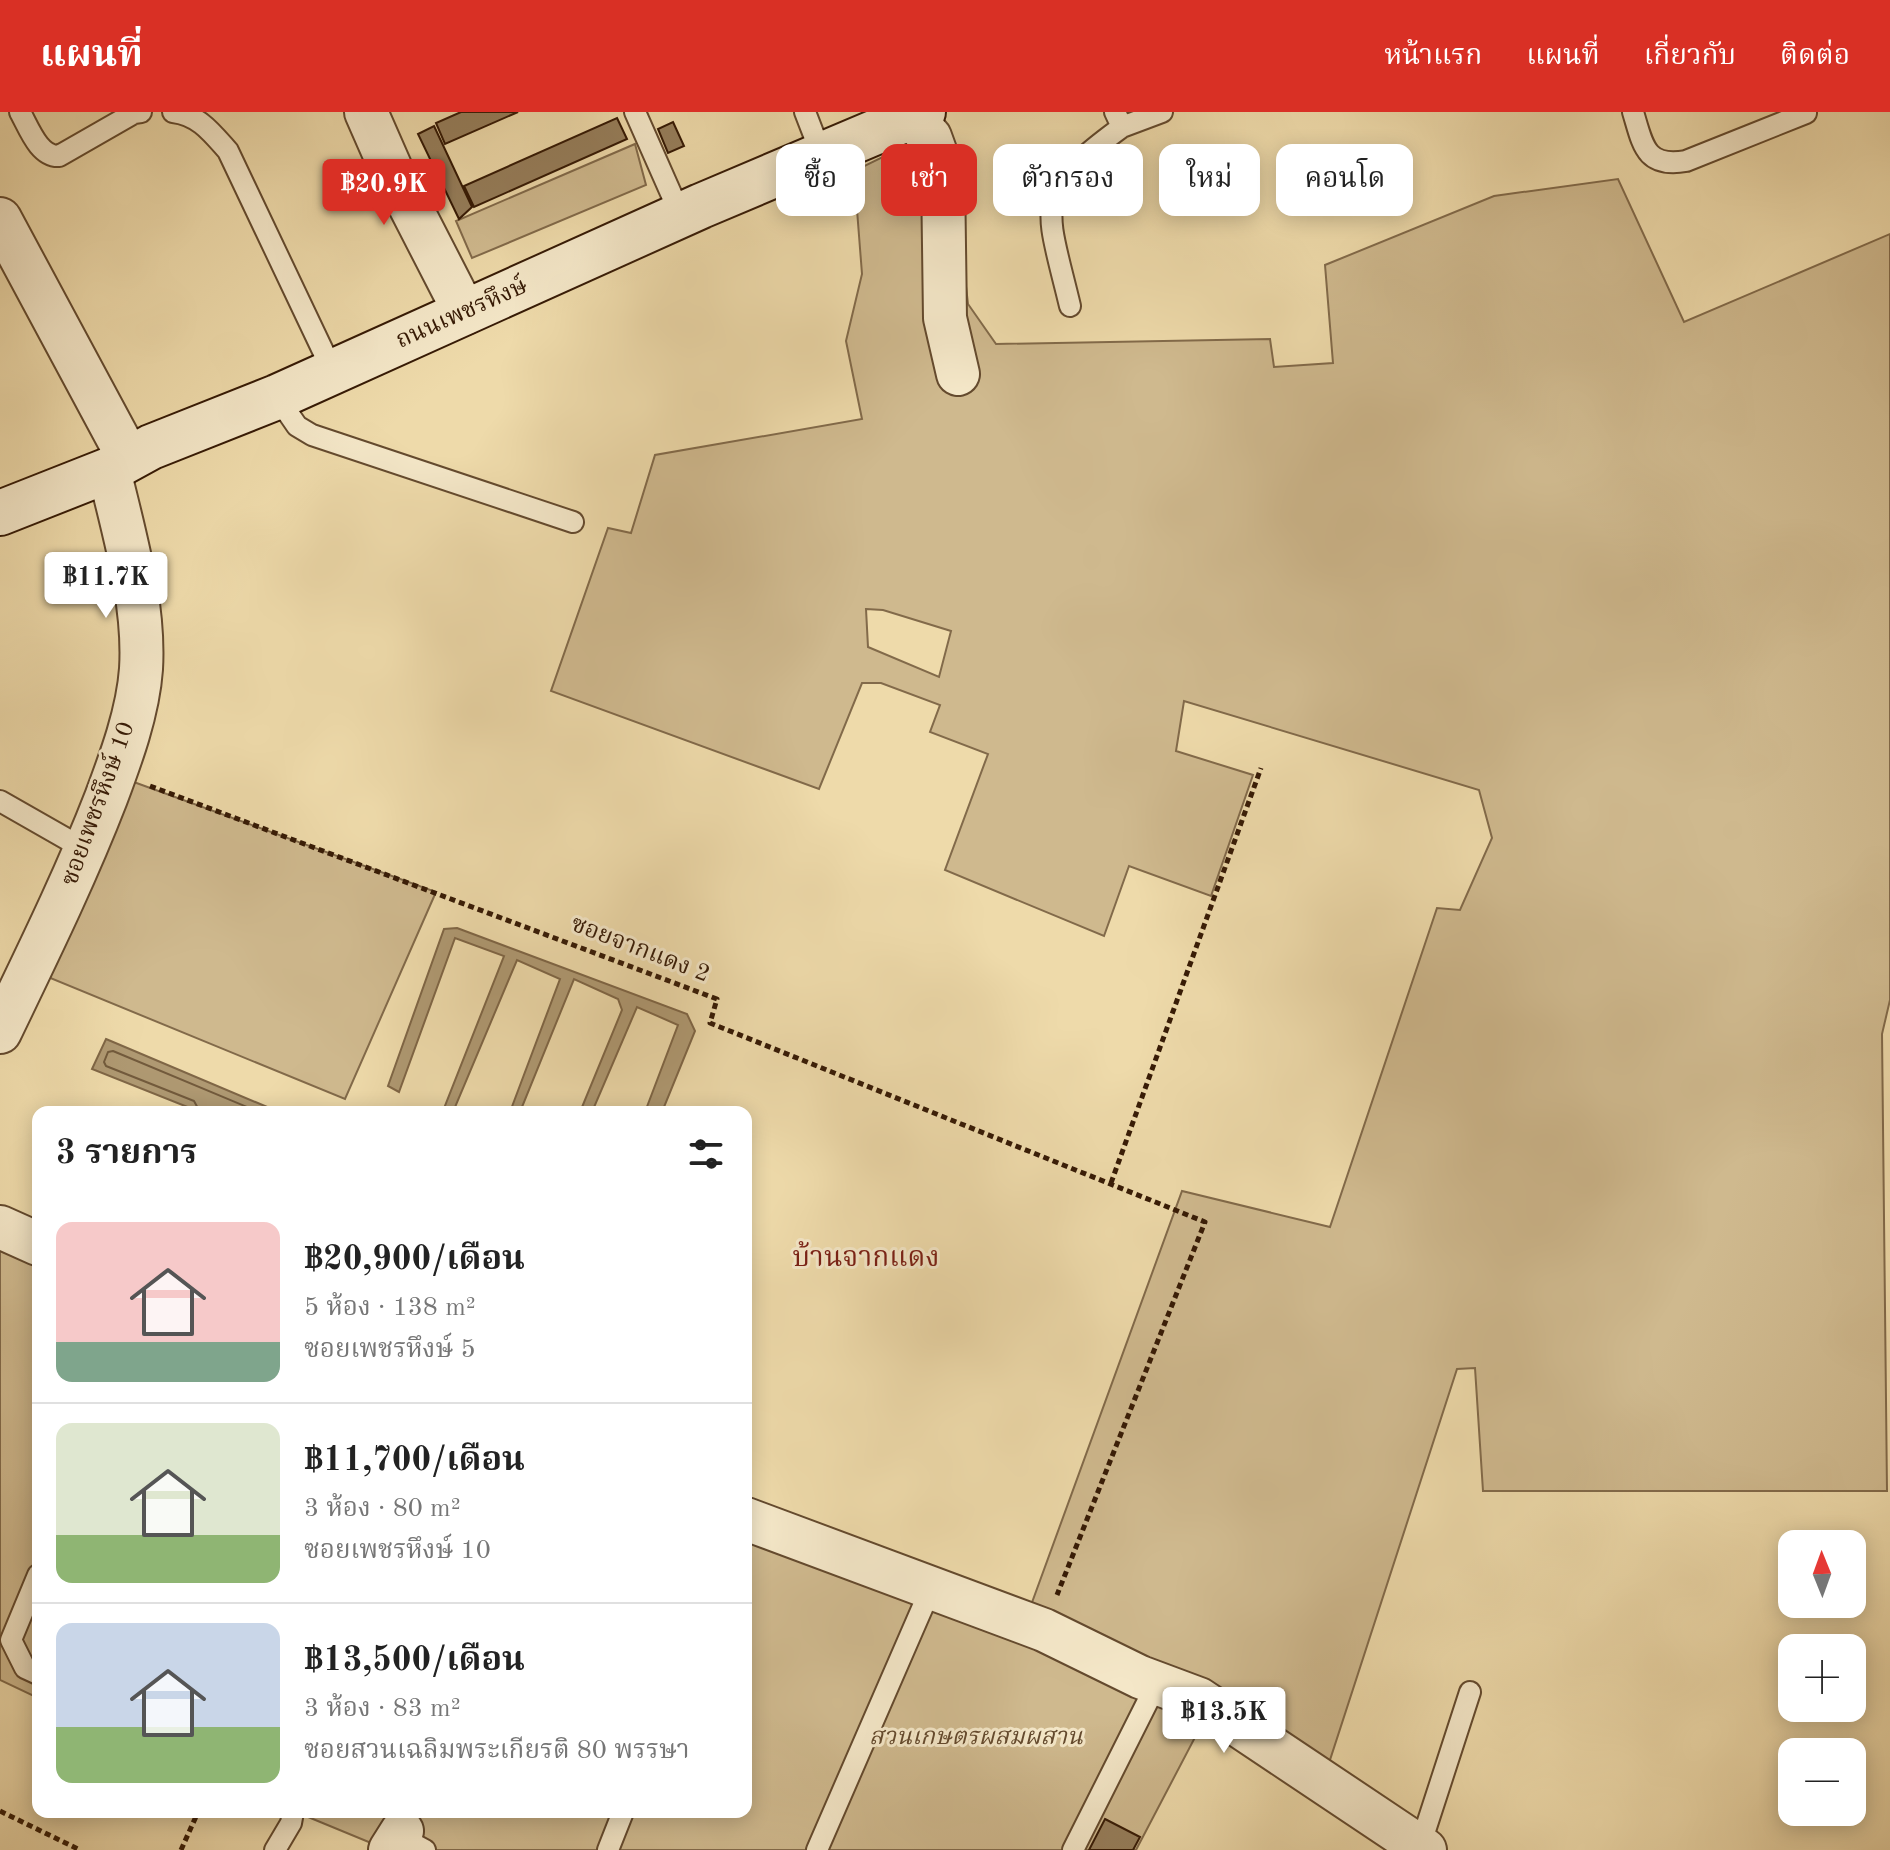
<!DOCTYPE html>
<html lang="th">
<head>
<meta charset="utf-8">
<style>
  body { margin:0; font-family:"Old Standard TT","Noto Serif Thai",serif; background:#f6f6f6; color:#222; height:100vh; display:flex; flex-direction:column; font-size:30px; white-space:nowrap }
  * { box-sizing:border-box; margin:0 }
  p { font-size:26px; color:#767676 }
  .icon { flex:none; width:44px; height:44px; fill:none; stroke:currentColor; stroke-width:2; stroke-linecap:round; stroke-linejoin:round }
  .map { position:relative; flex:1; overflow:hidden }
  .details { position:absolute; left:32px; top:994px; width:720px; height:712px; display:flex; flex-direction:column; background:#fff; border-radius:16px; box-shadow:0 4px 20px #0003 }
  .details>* { flex:none }
  .banner { position:absolute; left:776px; top:32px; width:760px; height:72px; display:flex; gap:16px }
  .needle { width:52px; rotate:359deg }
  .fabs { position:absolute; left:1778px; top:1418px; display:grid; gap:16px }
  .fabs a { display:grid; place-items:center; width:88px; height:88px; border-radius:16px; background:#fff; box-shadow:0 4px 20px #0003; font-size:40px }
  .price { position:absolute; translate:-50% -68px; padding:0 18px; border-radius:8px; background:#fff; color:#222; font-size:26px; line-height:52px; filter:drop-shadow(0 2px 4px #0008) }
  .price::after { content:''; position:absolute; left:50%; top:48px; width:24px; height:18px; margin-left:-12px; background:inherit; clip-path:polygon(0 0,100% 0,50% 100%) }
  .price.on { background:#d93025; color:#fff }
  ul { padding:0; list-style:none }
  li { display:flex; align-items:center; gap:24px; height:200px; padding:0 24px }
  li+li { border-top:2px solid #e0e0e0 }
  li span { display:grid; place-items:center; flex:none; width:224px; height:160px; border-radius:16px; color:#555 }
  li>.icon { margin-inline-start:auto }
  span .icon { width:96px; height:96px; fill:#fffc; stroke-width:1 }
  li b { font-size:34px }
  h2 { display:flex; justify-content:space-between; align-items:center; height:96px; padding:0 24px; font-size:34px }
  .chip { padding:0 28px; border-radius:16px; background:#fff; box-shadow:0 4px 20px #0003; font-size:28px; line-height:72px }
  .chip.on { background:#d93025; color:#fff }
  header { display:flex; align-items:center; gap:48px; box-sizing:border-box; height:112px; padding:0 40px; background:#d93025; color:#fff }
  header strong { font-size:38px }
  nav { display:flex; gap:44px; margin-inline-start:auto; font-size:28px }
  .map>svg:first-child { display:block }
  .green { fill:#cfb98e; stroke:#826a4a; stroke-width:2; fill-rule:evenodd }
  .water { fill:#af9972; stroke:#7f6646; stroke-width:2 }
  .lines { fill:none; stroke-linecap:round; stroke-linejoin:round }
  .shore { stroke:#725a3c; stroke-width:2 }
  .building { fill:#967e5b; stroke:#361a05; stroke-width:2 }
  .service-casing { stroke:#644a2e; stroke-width:24 }
  .minor-casing { stroke:#644a2e; stroke-width:46 }
  .secondary-casing { stroke:#361a05; stroke-width:48 }
  .path { stroke:#361a05; stroke-width:5; stroke-dasharray:6 4; stroke-linecap:butt }
  .service { stroke:#f4e7c8; stroke-width:20 }
  .minor { stroke:#f4e7c8; stroke-width:42 }
  .secondary { stroke:#f4e7c8; stroke-width:44 }
  .labels { text-anchor:middle; dominant-baseline:central; stroke-width:6; stroke-linejoin:round; paint-order:stroke }
  .street-label { font-size:24px; fill:#361a05; stroke:#f4e7c8 }
  .park-label { font-size:24px; font-style:italic; fill:#644a2e; stroke:#f4e7c8 }
  .quarter-label { font-size:28px; fill:#7a1f14; stroke:#f4e7c8 }
</style>
</head>
<body>
<header>
<strong>แผนที่</strong>
<nav><a>หน้าแรก</a><a>แผนที่</a><a>เกี่ยวกับ</a><a>ติดต่อ</a></nav>
</header>
<div class="map">
<svg width="1890" height="1738" viewBox="0 0 1890 1738">
  <rect width="100%" height="100%" fill="#eedaaa"/>
  <filter id="stains"><feTurbulence type="fractalNoise" baseFrequency=".0025" numOctaves="4"/><feColorMatrix values="0 0 0 0 .2 0 0 0 0 .09 0 0 0 0 .02 0 0 0 .5 -.17"/></filter>
  <radialGradient id="worn" r=".72"><stop offset=".6" stop-color="#630" stop-opacity="0"/><stop offset="1" stop-color="#630" stop-opacity=".3"/></radialGradient>
  <path class="green" d="M948,13L968,192L996,232L1270,227L1274,255L1333,251L1325,153L1494,84L1618,67L1684,210L1890,122V888L1882,922L1887,1379H1483L1475,1256L1457,1257L1328,1654L1236,1586L1030,1496L1182,1079L1330,1115L1437,796L1460,798L1492,726L1479,678L1184,589L1176,639L1253,663L1211,784L1129,754L1104,824L945,758L988,642L930,620L940,593L881,571H862L819,677L551,579L608,416L631,421L655,343L862,307L846,229L862,162L854,59ZM866,497L883,498L951,519L939,565L868,535Z
    M635,32L646,73L472,146L456,109Z
    M131,669L436,780L345,987L43,863Z
    M0,1132L38,1148V1586L0,1568Z
    M746,1420L1097,1554L1202,1612L1136,1738H388L296,1700H746Z"/>
  <path class="water" d="M457,816L687,902L695,919L662,1000H645L678,913L637,895L592,1000H580L622,898L618,887L574,867L520,1000H510L560,867L517,848L453,1000L443,999L504,844L455,826L399,980L388,974L444,817Z
    M106,927L279,1000H200L92,957Z"/>
  <g class="lines">
    <path class="shore" d="M200,1000L194,989L106,954L104,950L108,940L113,939L259,1000"/>
  </g>
  <path class="building" d="M461,0H518L445,32L436,11Z
    M617,6L627,27L474,95L464,74Z
    M673,10L684,34L668,41L658,17Z
    M434,14L472,95L459,107L418,22Z
    M1105,1707L1140,1725L1133,1738H1089Z"/>
  <g class="lines">
    <defs>
      <path id="service" d="M20,0C29,16 39,45 59,44L134,1L141,0
        M173,0C199,3 212,21 228,39L333,260
        M635,0L681,104
        M805,0L822,44
        M1115,0L1122,15L1162,0
        M1633,0C1643,33 1645,56 1686,49L1806,1
        M1070,194C1046,93 1030,82 1122,15
        M277,285L297,314L312,323L573,410
        M0,689L86,738
        M38,1463L11,1528L25,1556L38,1562
        M402,1716L412,1731L425,1738
        M1420,1734L1470,1580
        M275,1738L291,1711L293,1700
        M608,1738L623,1700
        M817,1738L931,1476
        M1073,1738L1157,1571"/>
      <path id="minor" d="M366,0L391,57L465,201
        M911,6L930,25L943,61L945,206L958,262
        M0,107L129,347
        M0,920C37,843 75,766 106,686C121,646 138,600 141,557C145,491 124,422 109,358
        M0,1115L38,1132
        M746,1407L1044,1518L1140,1565L1199,1587L1425,1738
        M390,1738L402,1719"/>
      <path id="secondary" d="M0,401L109,358L151,335L277,285L701,94L923,0"/>
    </defs>
    <use href="#service" class="service-casing"/>
    <use href="#minor" class="minor-casing"/>
    <use href="#secondary" class="secondary-casing"/>
    <path class="path" d="M150,674L717,887L710,911L1205,1110L1057,1483
      M1111,1071L1261,656
      M0,1699L80,1738
      M181,1738L198,1700"/>
    <use href="#service" class="service"/>
    <use href="#minor" class="minor"/>
    <use href="#secondary" class="secondary"/>
  </g>
  <g class="labels">
    <g class="street-label">
      <text transform="translate(462 202) rotate(-24)">ถนนเพชรหึงษ์</text>
      <text transform="translate(99 692) rotate(-70)">ซอยเพชรหึงษ์ 10</text>
      <text transform="translate(640 838) rotate(21)">ซอยจากแดง 2</text>
    </g>
    <g class="park-label">
      <text x="976" y="1626">สวนเกษตรผสมผสาน</text>
    </g>
    <g class="quarter-label">
      <text x="866" y="1147">บ้านจากแดง</text>
    </g>
  </g>
  <rect width="100%" height="100%" filter="url(#stains)"/>
  <rect width="100%" height="100%" fill="url(#worn)"/>
</svg>
<div class="fabs">
<a><svg class="needle" viewBox="-14 -14 28 28"><path d="M0-13l5 13h-10z" fill="#e53935"/><path d="M0 13l5-13h-10z" fill="#767676"/></svg></a>
<a>+</a>
<a>−</a>
</div>
<b class="price on" style="left:384px;top:115px">฿20.9K</b>
<b class="price" style="left:106px;top:508px">฿11.7K</b>
<b class="price" style="left:1224px;top:1643px">฿13.5K</b>
<div class="banner">
<a class="chip">ซื้อ</a>
<a class="chip on">เช่า</a>
<a class="chip">ตัวกรอง</a>
<a class="chip">ใหม่</a>
<a class="chip">คอนโด</a>
</div>
<section class="details">
<h2>3 รายการ<svg class="icon" aria-label="filters" viewBox="0 0 24 24"><path d="M4 7h16M4 17h16"/><circle cx="9" cy="7" r="2"/><circle cx="15" cy="17" r="2"/></svg></h2>
<ul>
<li><span style="background:linear-gradient(#f6c9c9 75%,#7fa58c 0)"><svg class="icon" aria-label="home" viewBox="0 0 24 24"><path d="M3 11l9-7 9 7M6 9v11h12V9"/></svg></span><div><b>฿20,900/เดือน</b><p>5 ห้อง · 138 m²</p><p>ซอยเพชรหึงษ์ 5</p></div></li>
<li><span style="background:linear-gradient(#dfe7d0 70%,#8fb573 0)"><svg class="icon" aria-label="home" viewBox="0 0 24 24"><path d="M3 11l9-7 9 7M6 9v11h12V9"/></svg></span><div><b>฿11,700/เดือน</b><p>3 ห้อง · 80 m²</p><p>ซอยเพชรหึงษ์ 10</p></div></li>
<li><span style="background:linear-gradient(#c9d6e8 65%,#8fb573 0)"><svg class="icon" aria-label="home" viewBox="0 0 24 24"><path d="M3 11l9-7 9 7M6 9v11h12V9"/></svg></span><div><b>฿13,500/เดือน</b><p>3 ห้อง · 83 m²</p><p>ซอยสวนเฉลิมพระเกียรติ 80 พรรษา</p></div></li>
</ul>
</section>
</div>
</body>
</html>
